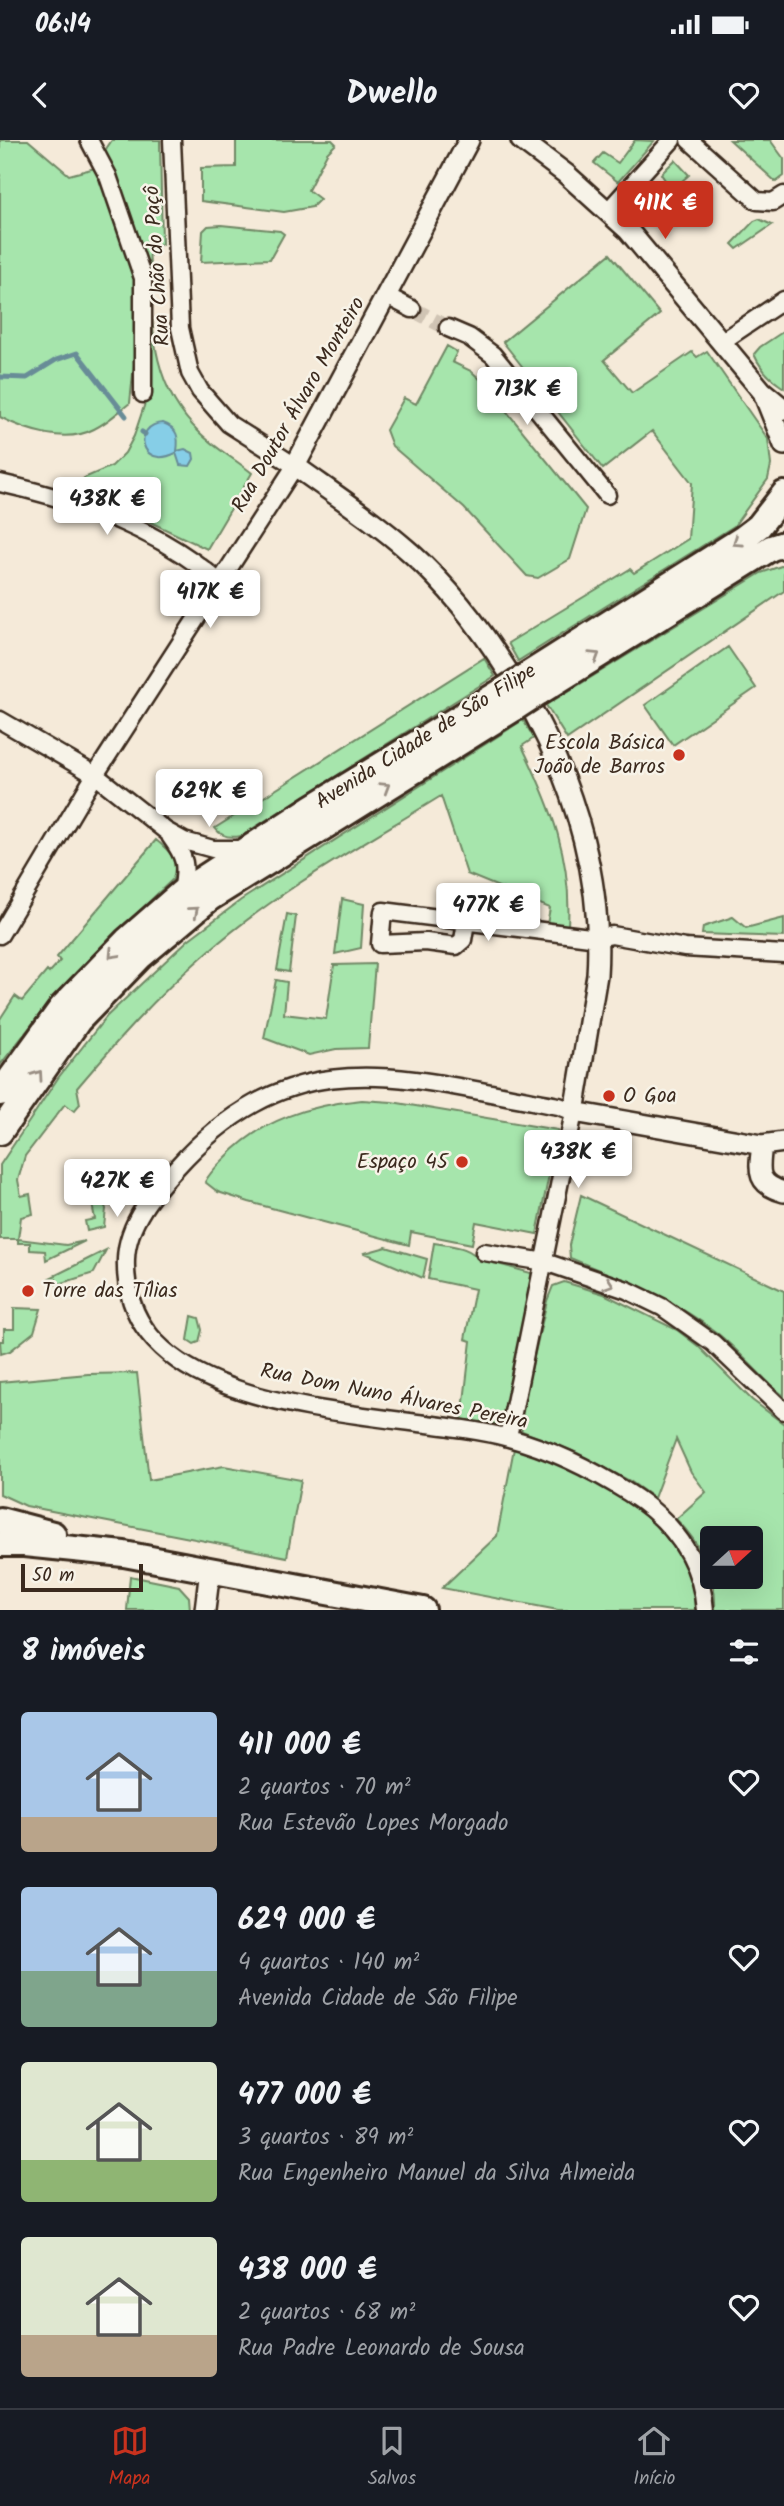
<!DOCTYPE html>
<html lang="pt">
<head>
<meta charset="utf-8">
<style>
  body { margin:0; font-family:Kalam,sans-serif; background:#242831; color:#f1f3f6; height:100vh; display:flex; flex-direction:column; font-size:26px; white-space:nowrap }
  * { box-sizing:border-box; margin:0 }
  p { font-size:23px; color:#9ea1a6 }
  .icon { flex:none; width:38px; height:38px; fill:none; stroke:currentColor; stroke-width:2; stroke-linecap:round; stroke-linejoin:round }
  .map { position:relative; height:1470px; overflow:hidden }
  .drawer { display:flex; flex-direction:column; background:#171b24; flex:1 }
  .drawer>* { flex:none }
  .needle { width:46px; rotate:69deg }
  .controls { position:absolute; left:700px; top:1386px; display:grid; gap:14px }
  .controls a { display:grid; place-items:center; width:63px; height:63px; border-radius:7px; background:#171b24; box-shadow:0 7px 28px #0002; font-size:35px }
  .scale { position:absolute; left:21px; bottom:18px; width:122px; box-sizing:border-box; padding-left:7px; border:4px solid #3b2a1e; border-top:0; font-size:19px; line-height:24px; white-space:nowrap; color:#3b2a1e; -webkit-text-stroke:5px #f7f3e8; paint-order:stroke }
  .price { position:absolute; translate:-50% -60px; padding:0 16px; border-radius:7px; background:#fff; color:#222; font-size:23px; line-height:46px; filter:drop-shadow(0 2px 4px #0008) }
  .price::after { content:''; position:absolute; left:50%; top:42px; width:21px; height:16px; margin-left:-10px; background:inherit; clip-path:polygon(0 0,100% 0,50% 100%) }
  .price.on { background:#c8321e; color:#fff }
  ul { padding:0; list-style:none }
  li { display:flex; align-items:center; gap:21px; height:175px; padding:0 21px }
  li span { display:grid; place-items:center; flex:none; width:196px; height:140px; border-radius:7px; color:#555 }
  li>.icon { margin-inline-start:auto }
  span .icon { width:84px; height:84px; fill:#fffc; stroke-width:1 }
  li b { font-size:30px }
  h2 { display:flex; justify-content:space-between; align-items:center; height:84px; padding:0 21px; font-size:30px }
  .status { display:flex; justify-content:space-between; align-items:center; height:49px; padding:0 35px; background:#171b24; direction:ltr }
  .status svg { height:19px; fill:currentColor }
  header { display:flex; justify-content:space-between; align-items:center; height:91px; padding:0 21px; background:#171b24; font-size:32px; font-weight:800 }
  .tab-bar { display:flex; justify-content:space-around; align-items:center; height:98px; border-top:2px solid #363941; background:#171b24; font-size:19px; color:#9ea1a6 }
  .tab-bar a { display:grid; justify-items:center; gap:4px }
  .tab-bar .on { color:#c8321e }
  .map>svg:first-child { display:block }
  .green { fill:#a6e5ac; stroke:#708865; stroke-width:2; fill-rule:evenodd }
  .water { fill:#86cee7; stroke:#688c97; stroke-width:2 }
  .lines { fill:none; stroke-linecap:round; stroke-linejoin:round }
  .stream { stroke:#688c97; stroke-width:5 }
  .minor-tunnel { stroke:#d0c4b4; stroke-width:16; stroke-dasharray:16 8; stroke-linecap:butt }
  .minor-casing { stroke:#3b2a1e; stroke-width:21 }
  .tertiary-casing { stroke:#3b2a1e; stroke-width:24 }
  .primary-casing { stroke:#3b2a1e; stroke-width:30 }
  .minor { stroke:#f7f3e8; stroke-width:16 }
  .tertiary { stroke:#f7f3e8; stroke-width:19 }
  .primary { stroke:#f7f3e8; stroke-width:24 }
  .primary-bridge-casing { stroke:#3b2a1e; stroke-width:30; stroke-linecap:butt }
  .primary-bridge { stroke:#f7f3e8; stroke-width:24 }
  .oneway { stroke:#998e83 }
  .poi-dot { fill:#c8321e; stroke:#f7f3e8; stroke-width:2.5 }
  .labels { text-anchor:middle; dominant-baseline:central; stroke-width:5; stroke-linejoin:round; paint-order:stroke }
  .street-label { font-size:21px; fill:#3b2a1e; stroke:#f7f3e8 }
  .poi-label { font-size:21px; fill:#3b2a1e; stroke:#f7f3e8; text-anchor:end }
</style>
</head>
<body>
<div class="status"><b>06:14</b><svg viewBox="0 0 49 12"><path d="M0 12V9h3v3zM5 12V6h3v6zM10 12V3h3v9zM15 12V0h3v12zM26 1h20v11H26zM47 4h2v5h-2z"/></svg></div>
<header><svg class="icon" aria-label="back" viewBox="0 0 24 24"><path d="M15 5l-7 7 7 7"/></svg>Dwello<svg class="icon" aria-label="heart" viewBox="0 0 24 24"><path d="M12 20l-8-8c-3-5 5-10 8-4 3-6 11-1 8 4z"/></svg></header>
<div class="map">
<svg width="784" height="1470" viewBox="0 0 784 1470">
  <rect width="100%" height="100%" fill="#f5ead9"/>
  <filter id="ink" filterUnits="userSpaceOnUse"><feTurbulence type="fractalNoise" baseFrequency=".0143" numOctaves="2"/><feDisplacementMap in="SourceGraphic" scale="14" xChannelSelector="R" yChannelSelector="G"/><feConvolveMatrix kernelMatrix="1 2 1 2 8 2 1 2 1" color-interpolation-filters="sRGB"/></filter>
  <g filter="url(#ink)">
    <path class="green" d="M0,0H28L69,35L99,27L136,128L137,195L130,263C118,272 107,283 94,289C66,304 27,291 0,277Z
      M112,0H160L162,104L149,105C153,174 145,241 200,293C216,309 235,319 252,333L207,409L146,380L75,353L84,338L112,326L125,313L134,296L148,254V180L102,15Z
      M236,0H332L336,4L327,13L308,50L320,59L312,67L284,72L201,61V28L236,27Z
      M635,0L654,1L618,42L594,23L603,13L618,23Z
      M730,0H770L784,19V36L776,42Z
      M675,20L689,35L658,62L667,73L656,82L636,60L646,50L652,54L665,40L661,34Z
      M759,79L772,85L737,109L732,104L754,81Z
      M221,85L280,91L284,94L270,119L201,122L203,91L208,86Z
      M610,114L660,174L604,220L632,253L692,212L697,217L707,211L768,299L771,325L768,339L734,386L518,521L508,503L630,429L634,433L688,399L692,343L652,291L603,329L503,202Z
      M784,191V248C771,240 760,228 754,214L760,207Z
      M447,206L457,212L452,222L471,231L482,241L586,369L570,419L538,438L527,436L464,368L392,306L386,290L404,258L416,264Z
      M784,425V451L567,599L546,565L761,433Z
      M728,507L756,548L673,605L645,565Z
      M484,518L495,536L241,696C231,698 221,697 215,688Z
      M523,580L534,598L522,606C551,666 572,718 568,786L547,784L550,768L467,734L441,656C360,706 273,753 202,817C156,857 116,902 77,948L80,964L74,971L65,964L25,1016L18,1040L21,1056L30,1054L33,1074L21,1077L18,1099L66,1105L85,1101L46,1120L45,1111L30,1110V1103H18V1099H0V1025L58,938L107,876L188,800L241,760Z
      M156,700C170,711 179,720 173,739L90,818L45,868L0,925V879L15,856L22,861L47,831L49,833L60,821L57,817Z
      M342,759L364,764L361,808L335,814Z
      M287,774L296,776L289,832L277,830Z
      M733,777L746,788L784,778V797L702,794L703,787Z
      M375,824L368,908L336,909L309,915L264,898L276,840L287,842L284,874L326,879L334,825Z
      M362,960L392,962L558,990L537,1094L476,1082L472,1104L411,1092L409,1105L249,1062L218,1052L205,1042C210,1032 218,1025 226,1017C262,979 311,965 362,960Z
      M89,1049L103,1061L106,1069L104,1087L87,1091L85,1081L95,1079Z
      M581,1055L784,1151V1256C760,1237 741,1212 717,1193C671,1157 623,1140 570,1118L569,1105Z
      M434,1103C452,1106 471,1106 481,1122L483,1120L531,1133L535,1143L533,1152L502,1280C490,1288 475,1282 462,1279L471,1201L465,1199L475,1149L428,1139Z
      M386,1107L427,1119L423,1138L365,1113Z
      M106,1110L94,1133L59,1144H56V1139H48Z
      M564,1142L604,1154L677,1190L698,1206L752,1260L784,1284V1470H715C717,1435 700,1403 676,1379L706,1352L691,1332L676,1299L654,1358L630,1341L577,1313L522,1291L519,1281L547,1161L553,1146ZM712,1398H751V1437H712Z
      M14,1168L41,1169L34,1192L10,1211L1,1214L0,1201H4V1189H14Z
      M192,1176L199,1178L202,1190L199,1202L194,1204L188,1200Z
      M137,1233L149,1340L224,1326L301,1340L287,1417L26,1366L0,1354V1242L88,1234Z
      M514,1308C587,1333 694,1380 695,1470H558L442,1448L497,1396Z
      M130,1436L179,1446L189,1457L190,1470H127Z"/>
    <path class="water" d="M163,283C178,288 179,298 177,311L185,309L193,313L194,319L190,326L180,325L176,313C139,331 132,284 163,283Z"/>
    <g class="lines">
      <path class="stream" d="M0,237L27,238L56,220L77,213L126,276
        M142,292L145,294"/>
      <path class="minor-tunnel" d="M412,169L448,188"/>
      <defs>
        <path id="minor" d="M89,0L108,36L143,138V254
          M689,0L757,61L773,62L784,55
          M608,71L672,0
          M387,156L412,169
          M448,188L469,197L493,215L607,355
          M721,202L784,160
          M0,343C77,360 160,390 219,442
          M0,580L95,635L166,691L184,701L213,709H246
          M170,696C186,718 187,725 182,752
          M466,782L463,800L456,806L426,802L380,804L383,771L598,798L612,795L685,808L784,814
          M0,795L95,635L295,326L229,284L200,251L190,233L180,188L172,0
          M484,1112L545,1122L627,1150L662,1167L713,1203L784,1271
          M508,1297L574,972L559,966C406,939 296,895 177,1027C154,1052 127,1083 126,1119C120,1286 399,1268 509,1298C550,1309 593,1330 629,1353C673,1381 701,1418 705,1470"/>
        <path id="tertiary" d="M469,0L295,326C334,354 375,381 411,413C449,447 480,487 507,530
          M521,0L566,34L628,90L762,251L784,269
          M764,255L784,305
          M534,573C576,652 603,744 597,835L574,972L762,1005L784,1002
          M762,1005C759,1030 755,1044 784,1052
          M205,1470L210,1430"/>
        <path id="primary" d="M527,535L742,399L759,386L784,354
          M538,553L771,408L784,404
          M0,953L62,867L127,800L182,752L311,668L504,550
          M0,992L78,881L141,816L210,758L515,568
          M0,1380L53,1394
          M0,1404H24L124,1414L423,1470"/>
      </defs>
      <use href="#minor" class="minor-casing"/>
      <use href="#tertiary" class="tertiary-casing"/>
      <use href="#primary" class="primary-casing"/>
      <use href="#minor" class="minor"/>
      <use href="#tertiary" class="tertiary"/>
      <use href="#primary" class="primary"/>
      <defs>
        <path id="primary-bridge" d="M504,550L527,535
          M515,568L538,553"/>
      </defs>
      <use href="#primary-bridge" class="primary-bridge-casing"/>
      <use href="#primary-bridge" class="primary-bridge"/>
    </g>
    <defs><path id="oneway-chevron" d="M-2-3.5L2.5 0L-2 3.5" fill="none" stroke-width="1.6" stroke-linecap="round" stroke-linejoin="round" transform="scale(1.75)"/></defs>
    <g class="oneway">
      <use href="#oneway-chevron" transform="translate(737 402) rotate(146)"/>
      <use href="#oneway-chevron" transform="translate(595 516) rotate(-32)"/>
      <use href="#oneway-chevron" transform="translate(385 647) rotate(-32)"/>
      <use href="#oneway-chevron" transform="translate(194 771) rotate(-40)"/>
      <use href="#oneway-chevron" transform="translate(113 814) rotate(134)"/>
      <use href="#oneway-chevron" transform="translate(38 935) rotate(-55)"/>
      <use href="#oneway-chevron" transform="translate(609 1144) rotate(19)"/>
    </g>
  </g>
  <g class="poi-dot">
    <circle cx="679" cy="615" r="7"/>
    <circle cx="609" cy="956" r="7"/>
    <circle cx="462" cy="1022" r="7"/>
    <circle cx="28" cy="1151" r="7"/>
  </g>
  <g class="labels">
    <g class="street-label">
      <text transform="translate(158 126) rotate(-94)">Rua Chão do Paçô</text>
      <text transform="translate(299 265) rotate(-60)">Rua Doutor Álvaro Monteiro</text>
      <text transform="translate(426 597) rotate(-32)">Avenida Cidade de São Filipe</text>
      <text transform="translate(394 1257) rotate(11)">Rua Dom Nuno Álvares Pereira</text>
    </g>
    <g class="poi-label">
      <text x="665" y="603">Escola Básica<tspan x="665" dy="24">João de Barros</tspan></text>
      <text x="623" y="956" text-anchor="start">O Goa</text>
      <text x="448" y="1022">Espaço 45</text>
      <text x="42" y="1151" text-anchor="start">Torre das Tílias</text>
    </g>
  </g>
</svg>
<div class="controls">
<a><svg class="needle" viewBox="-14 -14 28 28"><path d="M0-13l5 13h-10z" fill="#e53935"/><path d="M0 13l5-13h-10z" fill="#9ea1a6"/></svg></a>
</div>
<div class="scale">50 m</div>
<b class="price on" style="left:665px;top:101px">411K €</b>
<b class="price" style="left:527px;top:287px">713K €</b>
<b class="price" style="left:107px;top:397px">438K €</b>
<b class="price" style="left:210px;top:490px">417K €</b>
<b class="price" style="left:209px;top:689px">629K €</b>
<b class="price" style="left:488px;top:803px">477K €</b>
<b class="price" style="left:578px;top:1050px">438K €</b>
<b class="price" style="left:117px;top:1079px">427K €</b>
</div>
<section class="drawer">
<h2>8 imóveis<svg class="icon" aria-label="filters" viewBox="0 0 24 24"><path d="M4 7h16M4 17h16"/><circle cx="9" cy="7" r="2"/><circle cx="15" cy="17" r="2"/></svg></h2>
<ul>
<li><span style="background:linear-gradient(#a9c7e8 75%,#b9a48a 0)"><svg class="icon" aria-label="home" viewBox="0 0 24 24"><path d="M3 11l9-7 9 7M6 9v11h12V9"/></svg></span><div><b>411 000 €</b><p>2 quartos · 70 m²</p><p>Rua Estevão Lopes Morgado</p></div><svg class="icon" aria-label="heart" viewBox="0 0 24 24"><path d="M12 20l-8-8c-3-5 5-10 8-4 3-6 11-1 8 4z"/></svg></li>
<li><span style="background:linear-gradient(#a9c7e8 60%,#7fa58c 0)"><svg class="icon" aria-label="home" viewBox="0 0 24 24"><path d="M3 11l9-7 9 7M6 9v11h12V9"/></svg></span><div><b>629 000 €</b><p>4 quartos · 140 m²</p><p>Avenida Cidade de São Filipe</p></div><svg class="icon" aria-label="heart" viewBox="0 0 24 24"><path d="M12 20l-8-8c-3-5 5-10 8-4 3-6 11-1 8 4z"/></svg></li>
<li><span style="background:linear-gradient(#dfe7d0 70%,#8fb573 0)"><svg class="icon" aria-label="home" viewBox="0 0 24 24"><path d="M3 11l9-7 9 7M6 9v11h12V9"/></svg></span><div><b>477 000 €</b><p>3 quartos · 89 m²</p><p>Rua Engenheiro Manuel da Silva Almeida</p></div><svg class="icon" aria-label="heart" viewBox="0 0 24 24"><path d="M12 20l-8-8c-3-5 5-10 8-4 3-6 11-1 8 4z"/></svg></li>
<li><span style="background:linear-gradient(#dfe7d0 70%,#b9a48a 0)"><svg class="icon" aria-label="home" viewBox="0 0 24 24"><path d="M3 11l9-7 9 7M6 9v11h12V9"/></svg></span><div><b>438 000 €</b><p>2 quartos · 68 m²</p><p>Rua Padre Leonardo de Sousa</p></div><svg class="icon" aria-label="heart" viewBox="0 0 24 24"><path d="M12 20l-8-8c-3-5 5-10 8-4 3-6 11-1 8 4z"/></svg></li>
</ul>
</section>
<nav class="tab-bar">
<a class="on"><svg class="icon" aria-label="map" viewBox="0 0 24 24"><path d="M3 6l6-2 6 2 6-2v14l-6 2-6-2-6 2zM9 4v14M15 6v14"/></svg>Mapa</a>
<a><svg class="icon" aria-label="saved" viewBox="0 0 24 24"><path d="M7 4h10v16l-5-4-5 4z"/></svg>Salvos</a>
<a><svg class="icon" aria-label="home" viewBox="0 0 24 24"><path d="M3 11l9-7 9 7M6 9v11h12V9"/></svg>Início</a>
</nav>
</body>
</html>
